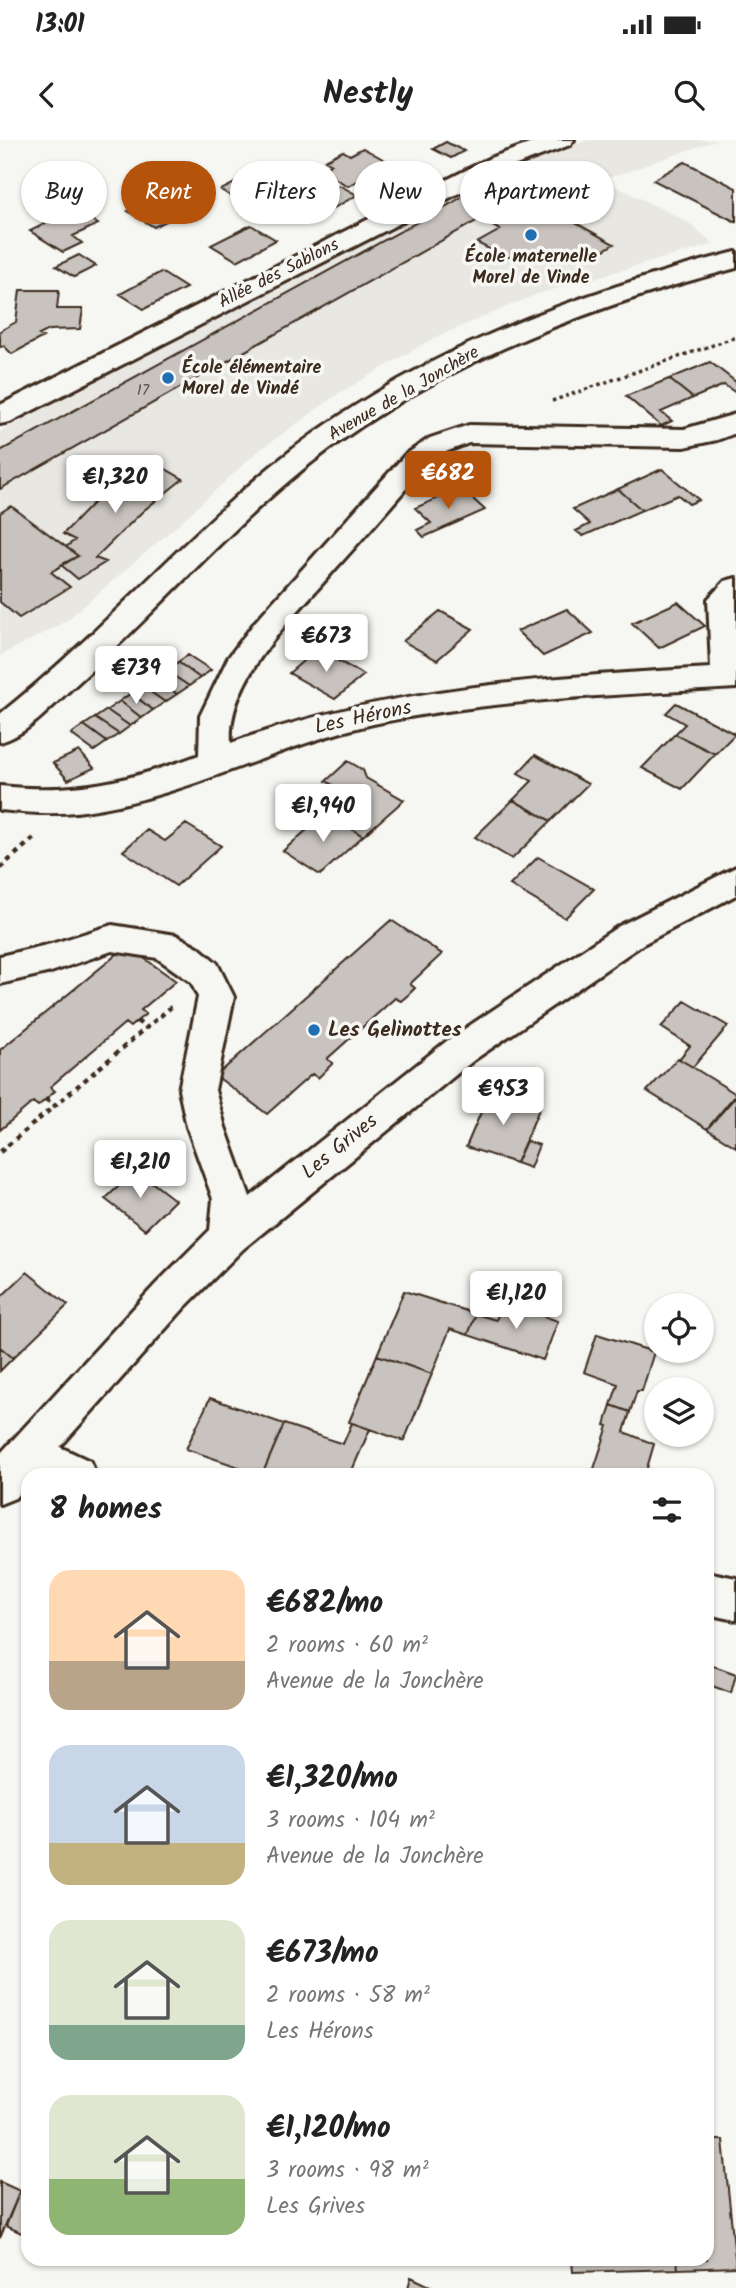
<!DOCTYPE html>
<html lang="en">
<head>
<meta charset="utf-8">
<style>
  body { margin:0; font-family:Kalam,sans-serif; background:#f2f2f2; color:#222; height:100vh; display:flex; flex-direction:column; font-size:26px; white-space:nowrap }
  * { box-sizing:border-box; margin:0 }
  p { font-size:23px; color:#767676 }
  .icon { flex:none; width:38px; height:38px; fill:none; stroke:currentColor; stroke-width:2; stroke-linecap:round; stroke-linejoin:round }
  .map { position:relative; flex:1; overflow:hidden }
  .panel { position:absolute; left:21px; top:1328px; width:693px; height:798px; display:flex; flex-direction:column; background:#fff; border-radius:21px; box-shadow:0 2px 5px #0004 }
  .panel>* { flex:none }
  .hud { position:absolute; left:21px; top:21px; width:695px; height:63px; display:flex; gap:14px }
  .tools { position:absolute; left:644px; top:1153px; display:grid; gap:14px }
  .tools a { display:grid; place-items:center; width:70px; height:70px; border-radius:50%; background:#fff; box-shadow:0 2px 5px #0004; font-size:35px }
  .price { position:absolute; translate:-50% -60px; padding:0 16px; border-radius:7px; background:#fff; color:#222; font-size:23px; line-height:46px; filter:drop-shadow(0 2px 4px #0008) }
  .price::after { content:''; position:absolute; left:50%; top:42px; width:21px; height:16px; margin-left:-10px; background:inherit; clip-path:polygon(0 0,100% 0,50% 100%) }
  .price.selected { background:#b45309; color:#fff }
  ul { padding:0; list-style:none }
  li { display:flex; align-items:center; gap:21px; height:175px; padding:0 28px }
  li span { display:grid; place-items:center; flex:none; width:196px; height:140px; border-radius:21px; color:#555 }
  li>.icon { margin-inline-start:auto }
  span .icon { width:84px; height:84px; fill:#fffc; stroke-width:1 }
  li b { font-size:30px }
  h2 { display:flex; justify-content:space-between; align-items:center; height:84px; padding:0 28px; font-size:30px }
  .chip { padding:0 24px; border-radius:32px; background:#fff; box-shadow:0 2px 5px #0004; font-size:24px; line-height:63px }
  .chip.selected { background:#b45309; color:#fff }
  .status { display:flex; justify-content:space-between; align-items:center; height:49px; padding:0 35px; background:#fff; direction:ltr }
  .status svg { height:19px; fill:currentColor }
  header { display:flex; justify-content:space-between; align-items:center; height:91px; padding:0 28px; background:#fff; font-size:32px; font-weight:800 }
  .map>svg:first-child { display:block }
  .built { fill:#e8e7e2 }
  .building { fill:#c8c3be; stroke:#3b2a1e; stroke-width:2 }
  .lines { fill:none; stroke-linecap:round; stroke-linejoin:round }
  .minor-casing { stroke:#3b2a1e; stroke-width:6 }
  .path-far1 { stroke:#3b2a1e; stroke-width:3.5; stroke-dasharray:3.5 3.5; stroke-linecap:butt }
  .path { stroke:#3b2a1e; stroke-width:4.5; stroke-dasharray:5 5; stroke-linecap:butt }
  .minor { fill:#f6f6f2; fill-rule:evenodd }
  .poi-dot { fill:#1f6fb2; stroke:#f6f6f2; stroke-width:2.5 }
  .labels { text-anchor:middle; dominant-baseline:central; stroke-width:7; stroke-linejoin:round; paint-order:stroke }
  .far-number-label { font-size:16px; fill:#5e5046 }
  .far-poi-label { font-size:18px; font-weight:bold; fill:#3b2a1e; stroke:#f6f6f2 }
  .far-street-label { font-size:18px; fill:#3b2a1e; stroke:#f6f6f2 }
  .street-label { font-size:21px; fill:#3b2a1e; stroke:#f6f6f2 }
  .poi-label { font-size:21px; font-weight:bold; fill:#3b2a1e; stroke:#f6f6f2; text-anchor:start }
</style>
</head>
<body>
<div class="status"><b>13:01</b><svg viewBox="0 0 49 12"><path d="M0 12V9h3v3zM5 12V6h3v6zM10 12V3h3v9zM15 12V0h3v12zM26 1h20v11H26zM47 4h2v5h-2z"/></svg></div>
<header><svg class="icon" aria-label="back" viewBox="0 0 24 24"><path d="M15 5l-7 7 7 7"/></svg>Nestly<svg class="icon" aria-label="search" viewBox="0 0 24 24"><circle cx="10" cy="10" r="6"/><path d="M15 15l6 6"/></svg></header>
<div class="map">
<svg width="736" height="2148" viewBox="0 0 736 2148">
  <rect width="100%" height="100%" fill="#f6f6f2"/>
  <filter id="ink" filterUnits="userSpaceOnUse"><feTurbulence type="fractalNoise" baseFrequency=".0143" numOctaves="2"/><feDisplacementMap in="SourceGraphic" scale="14" xChannelSelector="R" yChannelSelector="G"/><feConvolveMatrix kernelMatrix="1 2 1 2 8 2 1 2 1" color-interpolation-filters="sRGB"/></filter>
  <g filter="url(#ink)">
    <path class="built" d="M588,0H717L603,40L686,81L714,104L537,154L434,198L341,252L257,312L173,389L66,481L0,516V292L491,33Z"/>
    <path class="building" d="M446,2L464,11L451,18L433,9Z
      M363,8L390,23L348,46L321,30L332,24L325,20L343,11L350,15Z
      M685,22L736,48V82L653,40Z
      M264,28L291,44L266,59L247,66L221,50Z
      M492,35L530,55L491,68L468,49Z
      M339,45L357,55L321,75L302,64Z
      M174,48L201,64L154,87L128,71Z
      M468,49L491,68L519,59L537,68L543,65L614,104L592,117H505L477,103L500,90L480,79L0,349V311L452,63L463,56L459,54Z
      M75,69L98,84L73,96L82,103L63,112L30,91Z
      M251,85L276,100L237,121L211,105Z
      M79,115L96,126L74,137L56,126Z
      M161,132L186,148L144,169L120,154Z
      M20,150H59L57,169H83L80,189L49,190L39,195L43,197L12,214L4,206L0,207V191L16,182Z
      M710,222L736,242V253L724,245L693,258L669,239Z
      M669,239L693,258L661,272L672,281L661,286L626,256Z
      M150,320L183,339L143,371L95,418L106,422L78,439L61,425L78,416L66,407L75,400L63,394L99,357L106,358L114,351L109,348Z
      M662,329L699,360L689,364L678,355L642,370L618,349Z
      M461,348L485,370L424,397L417,390L431,383L415,368Z
      M618,349L642,370L583,396L576,391L590,384L573,369Z
      M11,366L78,416L51,432L70,447L19,478L0,462V373Z
      M678,462L705,486L659,508L632,483Z
      M567,469L593,493L543,516L517,491Z
      M440,471L473,489L437,520L403,501Z
      M317,509L364,535L335,559L289,533Z
      M188,515L211,530L200,538L178,522Z
      M178,522L200,538L189,546L165,530Z
      M165,530L189,546L177,554L154,537Z
      M154,537L177,554L165,562L142,546Z
      M142,546L165,562L153,570L131,553Z
      M131,553L153,570L142,578L120,561Z
      M120,561L142,578L130,586L107,570Z
      M676,563L735,594L715,614L675,594L685,584L666,573Z
      M107,570L130,586L119,594L95,578Z
      M95,578L119,594L107,602L84,585Z
      M84,585L107,602L94,611L71,594Z
      M675,594L715,614L682,649L642,628Z
      M79,611L94,628L68,640L53,623Z
      M535,615L588,644L551,681L513,660L532,641L518,633Z
      M348,621L363,630L366,638L404,660L363,696L326,673L348,654L326,641Z
      M513,660L551,681L512,719L475,697Z
      M326,673L363,696L320,735L283,711Z
      M186,684L221,706L176,746L123,711L147,690L165,701Z
      M538,717L594,749L565,778L510,745Z
      M391,780L442,814L410,844L415,848L408,855L401,861L395,858L327,919L333,923L318,938L312,934L267,974L216,936Z
      M127,806L176,841L141,870L146,874L137,881L130,887L125,883L50,947L55,951L46,959L38,966L33,962L0,990V910Z
      M685,861L728,886L693,927L679,919L690,906L661,887Z
      M678,918L736,954L707,989L647,951Z
      M490,951L540,967L516,1023L466,1007Z
      M736,956V1007L707,989Z
      M526,1001L539,1005L530,1028L516,1023Z
      M136,1030L175,1060L145,1090L105,1059Z
      M27,1132L68,1165L13,1218L0,1207V1158Z
      M404,1151L476,1174L468,1195L450,1189L432,1234L377,1215Z
      M503,1162L558,1181L543,1220L468,1195L476,1174L496,1180Z
      M597,1194L654,1212L642,1251H637L630,1272L611,1265L618,1244L584,1232Z
      M0,1207L13,1218L0,1231Z
      M377,1215L432,1234L404,1301L349,1282Z
      M210,1258L284,1284L262,1335L186,1309Z
      M611,1265L630,1272L624,1292L654,1304L645,1335H592L608,1286L605,1285Z
      M352,1283L370,1289L350,1335H262L284,1284L343,1304Z
      M711,1525L736,1534L731,1553L707,1544Z
      M707,2000H723L736,2127L678,2129L677,2119H707Z
      M0,2042L20,2051L0,2098Z
      M20,2051L28,2055V2096L6,2086Z
      M572,2119H677L678,2129L573,2132Z
      M411,2137L434,2148H408Z"/>
    <g class="lines">
      <defs>
        <path id="minor" d="M540,0H574L570,5L508,28L10,282L0,284V265L490,18Z
          M736,112V128C576,170 418,232 290,340C213,405 147,482 71,549C51,567 27,595 0,602V574C96,498 176,406 269,328C403,217 570,154 736,112Z
          M736,274V293L717,300L684,307L469,303L443,313L425,327C395,361 366,395 336,428C297,474 226,538 231,603C385,547 548,537 711,528L708,459L725,441L736,438V548C615,555 492,559 373,584C275,606 184,658 84,671C56,675 28,673 0,670V646C76,654 129,641 199,615L200,576L228,518L255,482L405,315L430,298L469,285L684,289Z
          M736,727V755L643,804L474,920L243,1109L184,1168L60,1307L90,1321L96,1335H28V1343L15,1358L0,1364V1314L156,1144L210,1090L213,1059L187,987L179,950L198,857L191,842L157,818L112,811L51,832L0,844V816L51,804L112,785L176,795L198,807L217,823L234,857L215,950L225,987L250,1057L448,900L619,786Z
          M707,1432L736,1438V1480L707,1474Z"/>
      </defs>
      <use href="#minor" class="minor-casing"/>
      <path class="path-far1" d="M552,261L736,197"/>
      <path class="path" d="M0,728L34,698
        M137,881L146,888
        M46,959L54,966
        M0,1012L171,867"/>
      <use href="#minor" class="minor"/>
    </g>
  </g>
  <g class="poi-dot">
    <circle cx="531" cy="95" r="7"/>
    <circle cx="168" cy="238" r="7"/>
    <circle cx="314" cy="890" r="7"/>
  </g>
  <g class="labels">
    <g class="far-number-label">
      <text x="143" y="250">17</text>
    </g>
    <g class="far-poi-label">
      <text x="531" y="117">École maternelle<tspan x="531" dy="21">Morel de Vinde</tspan></text>
      <text x="182" y="228" text-anchor="start">École élémentaire<tspan x="182" dy="21">Morel de Vindé</tspan></text>
    </g>
    <g class="far-street-label">
      <text transform="translate(279 134) rotate(-27)">Allée des Sablons</text>
      <text transform="translate(404 254) rotate(-30)">Avenue de la Jonchère</text>
    </g>
    <g class="street-label">
      <text transform="translate(363 578) rotate(-12)">Les Hérons</text>
      <text transform="translate(340 1007) rotate(-39)">Les Grives</text>
    </g>
    <g class="poi-label">
      <text x="328" y="890">Les Gelinottes</text>
    </g>
  </g>
</svg>
<div class="tools">
<a><svg class="icon" aria-label="locate" viewBox="0 0 24 24"><circle cx="12" cy="12" r="6"/><path d="M12 2v4M12 18v4M2 12h4M18 12h4"/></svg></a>
<a><svg class="icon" aria-label="layers" viewBox="0 0 24 24"><path d="M12 4l9 5-9 5-9-5zM3 14l9 5 9-5"/></svg></a>
</div>
<b class="price selected" style="left:448px;top:371px">€682</b>
<b class="price" style="left:115px;top:375px">€1,320</b>
<b class="price" style="left:326px;top:534px">€673</b>
<b class="price" style="left:136px;top:566px">€739</b>
<b class="price" style="left:323px;top:704px">€1,940</b>
<b class="price" style="left:503px;top:987px">€953</b>
<b class="price" style="left:140px;top:1060px">€1,210</b>
<b class="price" style="left:516px;top:1191px">€1,120</b>
<div class="hud">
<a class="chip">Buy</a>
<a class="chip selected">Rent</a>
<a class="chip">Filters</a>
<a class="chip">New</a>
<a class="chip">Apartment</a>
</div>
<section class="panel">
<h2>8 homes<svg class="icon" aria-label="filters" viewBox="0 0 24 24"><path d="M4 7h16M4 17h16"/><circle cx="9" cy="7" r="2"/><circle cx="15" cy="17" r="2"/></svg></h2>
<ul>
<li><span style="background:linear-gradient(#ffd9b3 65%,#b9a48a 0)"><svg class="icon" aria-label="home" viewBox="0 0 24 24"><path d="M3 11l9-7 9 7M6 9v11h12V9"/></svg></span><div><b>€682/mo</b><p>2 rooms · 60 m²</p><p>Avenue de la Jonchère</p></div></li>
<li><span style="background:linear-gradient(#c9d6e8 70%,#c2b280 0)"><svg class="icon" aria-label="home" viewBox="0 0 24 24"><path d="M3 11l9-7 9 7M6 9v11h12V9"/></svg></span><div><b>€1,320/mo</b><p>3 rooms · 104 m²</p><p>Avenue de la Jonchère</p></div></li>
<li><span style="background:linear-gradient(#dfe7d0 75%,#7fa58c 0)"><svg class="icon" aria-label="home" viewBox="0 0 24 24"><path d="M3 11l9-7 9 7M6 9v11h12V9"/></svg></span><div><b>€673/mo</b><p>2 rooms · 58 m²</p><p>Les Hérons</p></div></li>
<li><span style="background:linear-gradient(#dfe7d0 60%,#8fb573 0)"><svg class="icon" aria-label="home" viewBox="0 0 24 24"><path d="M3 11l9-7 9 7M6 9v11h12V9"/></svg></span><div><b>€1,120/mo</b><p>3 rooms · 98 m²</p><p>Les Grives</p></div></li>
</ul>
</section>
</div>
</body>
</html>
